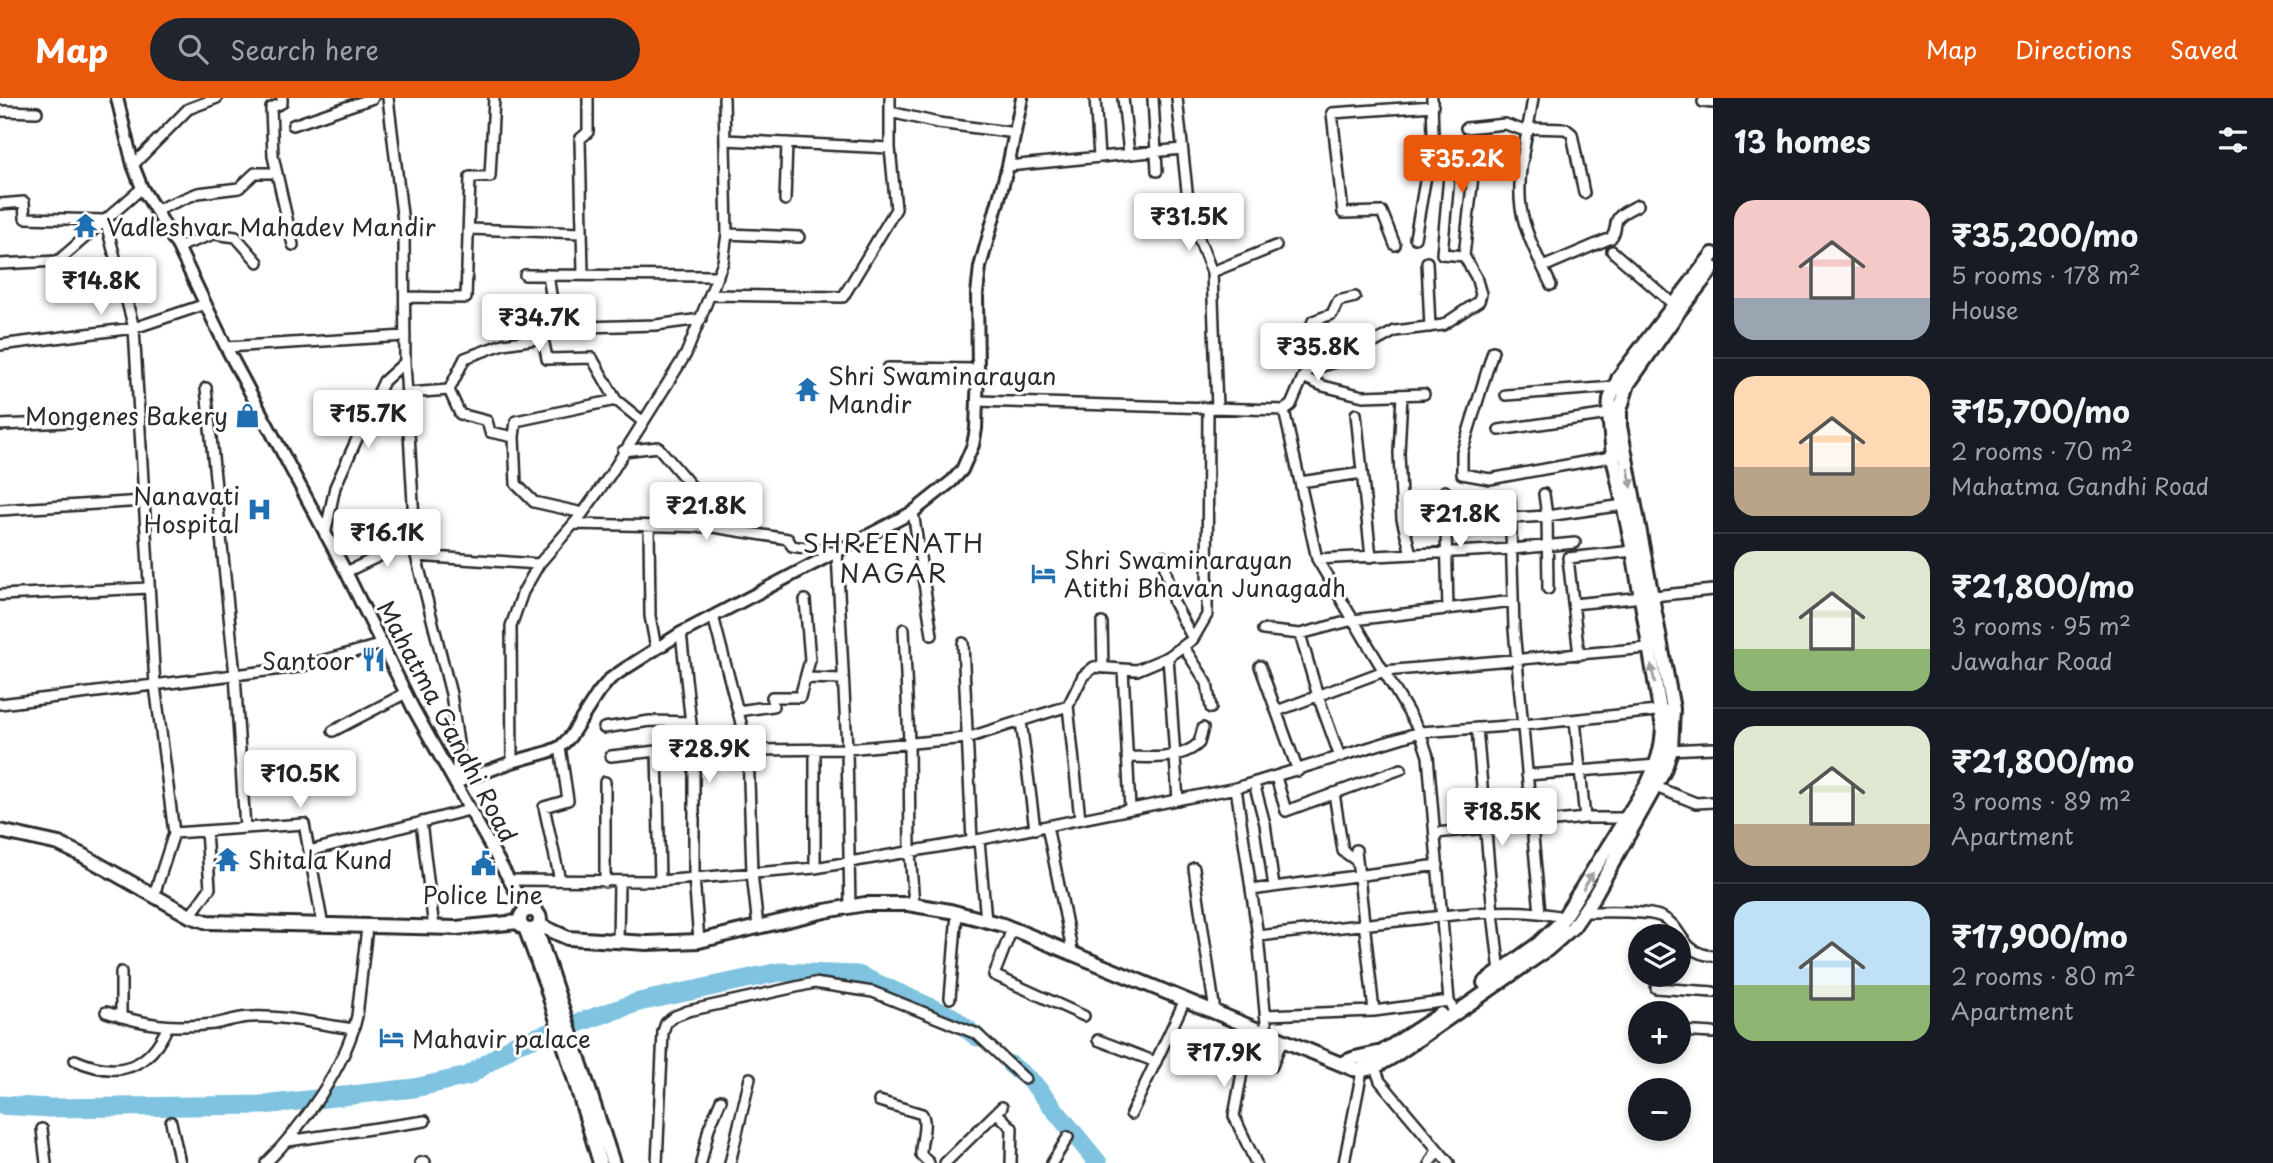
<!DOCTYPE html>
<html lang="en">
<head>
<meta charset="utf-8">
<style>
  body { margin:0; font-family:"Playpen Sans",sans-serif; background:#20242c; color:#f1f3f6; height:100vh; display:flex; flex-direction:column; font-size:26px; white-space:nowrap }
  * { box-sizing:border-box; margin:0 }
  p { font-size:23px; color:#9ea1a6 }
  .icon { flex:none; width:38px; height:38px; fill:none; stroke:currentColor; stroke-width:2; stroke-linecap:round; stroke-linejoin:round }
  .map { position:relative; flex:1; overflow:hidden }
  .sheet { display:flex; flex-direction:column; background:#171b24; width:560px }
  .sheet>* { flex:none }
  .buttons { position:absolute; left:1628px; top:826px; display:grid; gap:14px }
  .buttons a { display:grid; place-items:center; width:63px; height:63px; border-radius:50%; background:#171b24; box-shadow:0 4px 10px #0003; font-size:35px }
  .price { position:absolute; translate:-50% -60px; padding:0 16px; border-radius:7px; background:#fff; color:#222; font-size:23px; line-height:46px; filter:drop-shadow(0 2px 4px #0008) }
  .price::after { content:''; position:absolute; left:50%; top:42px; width:21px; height:16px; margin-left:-10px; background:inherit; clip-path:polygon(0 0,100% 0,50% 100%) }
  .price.active { background:#ea580c; color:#fff }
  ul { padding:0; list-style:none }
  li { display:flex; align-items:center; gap:21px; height:175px; padding:0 21px }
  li+li { border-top:2px solid #363941 }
  li span { display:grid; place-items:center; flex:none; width:196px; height:140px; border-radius:21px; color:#555 }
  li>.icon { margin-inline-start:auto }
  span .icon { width:84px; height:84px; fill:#fffc; stroke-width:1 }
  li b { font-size:30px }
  h2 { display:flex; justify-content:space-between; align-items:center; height:84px; padding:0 21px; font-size:30px }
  header { display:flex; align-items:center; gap:42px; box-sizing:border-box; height:98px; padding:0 35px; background:#ea580c; color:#fff }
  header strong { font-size:33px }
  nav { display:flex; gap:38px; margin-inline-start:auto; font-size:24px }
  .search { width:490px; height:63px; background:#20242c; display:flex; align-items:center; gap:18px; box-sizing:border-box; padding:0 24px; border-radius:38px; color:#9ea1a6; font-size:26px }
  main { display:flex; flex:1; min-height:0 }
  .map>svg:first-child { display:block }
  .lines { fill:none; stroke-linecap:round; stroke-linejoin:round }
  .river { stroke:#7fc3e0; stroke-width:19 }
  .minor-casing { stroke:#2b2b2b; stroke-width:14 }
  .tertiary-casing { stroke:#2b2b2b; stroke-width:16 }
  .secondary-casing { stroke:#2b2b2b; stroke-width:18 }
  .minor { stroke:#fff; stroke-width:9 }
  .tertiary { stroke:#fff; stroke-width:10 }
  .secondary { stroke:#fff; stroke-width:12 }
  .oneway { fill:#a0a0a0 }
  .labels { text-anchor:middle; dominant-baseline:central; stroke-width:6; stroke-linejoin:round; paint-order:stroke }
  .poi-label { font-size:24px; fill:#2b2b2b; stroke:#fff; text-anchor:start }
  .street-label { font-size:24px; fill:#2b2b2b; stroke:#fff }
  .neighbourhood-label { font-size:26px; letter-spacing:2px; fill:#2b2b2b; stroke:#fff }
</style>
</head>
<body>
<header>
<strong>Map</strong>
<div class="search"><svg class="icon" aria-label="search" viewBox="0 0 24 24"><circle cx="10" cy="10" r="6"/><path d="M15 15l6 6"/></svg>Search here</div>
<nav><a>Map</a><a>Directions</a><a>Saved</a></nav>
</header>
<main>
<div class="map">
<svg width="1713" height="1065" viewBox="0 0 1713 1065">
  <rect width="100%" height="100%" fill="#fff"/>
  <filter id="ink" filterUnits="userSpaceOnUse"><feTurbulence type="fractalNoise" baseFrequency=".0143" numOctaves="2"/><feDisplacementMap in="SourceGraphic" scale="14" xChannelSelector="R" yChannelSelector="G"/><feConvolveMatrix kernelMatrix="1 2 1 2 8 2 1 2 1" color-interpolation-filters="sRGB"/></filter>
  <g filter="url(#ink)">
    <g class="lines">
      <path class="river" d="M1011,967L1033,985L1098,1065
        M0,1007L50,1010L263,1007L414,990L468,978L516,946L639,904L779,874L858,877L952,919L977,939"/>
      <defs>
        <path id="minor" d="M282,0V5L271,10L273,58L293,147
          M388,0L404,133L405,264L416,458L451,596L459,652L455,685
          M1095,0L1099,59
          M1123,0L1129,56
          M1153,0L1157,73
          M1177,0L1188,102L1193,126L1212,174L1217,310
          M1533,0C1528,35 1516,74 1521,110C1525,136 1540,163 1551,187
          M1703,4L1713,5
          M0,13L37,14
          M890,14L938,25L1016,35
          M293,27L373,0
          M1466,30L1505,26L1528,34
          M1528,30L1566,31L1572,36L1584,95
          M725,42L890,50
          M1452,44L1442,156L1464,158
          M133,67L188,11L217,0
          M1008,68L1182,51
          M785,102L787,45
          M0,106L24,104L25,120L105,122L134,230L155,587L174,735L154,797
          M156,112L198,95L239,90L255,75H277
          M469,131L581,135
          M727,136L799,139
          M1415,140L1433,38L1432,0
          M1395,147L1382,114L1343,115L1332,15L1433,8
          M178,149L214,136L236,139L258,164
          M1612,153L1673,206
          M1427,164L1430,229
          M0,166L58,163L142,90
          M1543,169L1611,140C1617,133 1614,130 1617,122C1620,115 1631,111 1638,107
          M1212,174L1276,148
          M583,176L580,41L588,34V0
          M525,177L718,178
          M711,197L843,199L896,111L890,50V0
          M406,199L466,200L470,79H490L494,0
          M547,230L656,227L701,221
          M543,240L547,261L592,260L616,302
          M0,247L134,230L206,206
          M226,249L405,238
          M1493,253L1462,354V376L1490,381L1616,358
          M888,270L978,271
          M1309,272L1311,228L1313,223L1332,216L1338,203L1355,199
          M1303,279L1323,288L1363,298L1424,296
          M206,290L235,577L245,730
          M449,292L465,260L503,246L543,240L553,209L548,177
          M408,295L449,292L460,316L487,323L490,334L514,339L516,386L534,404L583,415
          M1402,297L1399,355L1402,421L1411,456
          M1506,297L1614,289
          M977,303L1284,312L1291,307L1303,279L1309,272L1342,262L1395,233L1443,227L1479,203L1481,196L1476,179L1464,158L1474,69L1523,61
          M1284,312L1317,461L1420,634L1428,658L1449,903L1455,916
          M1356,316L1371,459
          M0,327L140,321
          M1499,332L1609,316
          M514,339L516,323L616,302L642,323
          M623,353L658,349L693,390L713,429
          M1300,384L1362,375
          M1445,393L1448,511
          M1544,396L1547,418L1548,491
          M1510,400L1514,531L1540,815
          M0,412L144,403
          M913,414L932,537
          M1511,420L1547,418L1624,407
          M574,426L713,429L788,441L792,448L837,455L847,651L850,809
          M649,428L650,518L656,550
          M325,437L335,389L361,332L384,283L405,264
          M416,458L539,466
          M1162,458L1174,505L1193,541
          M1317,461L1512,451L1575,445
          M346,474L415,441
          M0,497L149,490
          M1573,506L1713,492
          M713,518L748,652L752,775L758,829
          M1102,525L1103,570
          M904,531L909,645L910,754L914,807
          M1263,532L1300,536L1353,522L1513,503
          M681,535L694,653V779L699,843
          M1300,536L1318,598L1340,659
          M963,545L972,743
          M1183,548L1207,585L1211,610
          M1579,557L1568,460L1633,453
          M1168,559L1178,702
          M1260,568L1298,673
          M1123,571L1130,711
          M805,580L843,581
          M0,606L299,569L383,546
          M1068,608L1080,721
          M738,613L773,608L772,599H800L810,562L805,502
          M1277,613L1384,573L1648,550
          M1575,622L1585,720
          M1021,623L1035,731
          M604,630L650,623L691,624
          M1477,630L1493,815L1500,874
          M333,633L406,595
          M560,649L568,702L544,709L560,782
          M1667,652L1713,650
          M657,653L660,783
          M611,658L657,653L847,651L967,640L1068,608L1083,578L1094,569L1137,572L1168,559L1193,541L1207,517L1208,310
          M1127,659C1149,660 1182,662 1199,645L1203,630
          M512,664L511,528L523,494L539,466L583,415L610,377L686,256L723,164L727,136L724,0
          M1527,677L1657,667
          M1276,679L1286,713L1401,671
          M1254,685L1265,726L1274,789
          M1656,689L1696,705L1713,704
          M1236,690L1258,838L1267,935
          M1334,695L1343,753L1357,763
          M421,724L434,830
          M1047,728L1073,857
          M174,735L304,726L323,828
          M1436,735L1585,720H1626
          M979,742L986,823
          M1356,752L1374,913
          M309,753L469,712
          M815,770V651
          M1194,770L1215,914
          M509,782L660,783L815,770L972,743L1236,690L1420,634L1523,627L1666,612
          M605,784V684
          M1251,792L1438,767
          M1585,814C1604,814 1647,812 1662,819C1684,829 1679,855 1713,858
          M190,818L210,790L206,733
          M1012,831L994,877L1084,918
          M1258,838C1308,833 1357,827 1407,822C1454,817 1520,807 1566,820
          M618,844L619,784
          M121,874V919
          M1656,890L1713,894
          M950,900L957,815
          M106,914C145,927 173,931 214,926C226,924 239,919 251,919C283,917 322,927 354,931
          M1265,917L1374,913L1449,903
          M1678,933L1713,935
          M1098,942L1156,964
          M75,962C118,981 149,971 168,928
          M1373,964L1380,983L1449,1065
          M879,1003L922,1016C928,1027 920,1044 921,1057L929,1065
          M997,1015L1012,1030L1011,1065
          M1131,1016L1185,902
          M171,1024L180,1065
          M42,1031L46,1065
          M288,1043L425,1023
          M266,1065C302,1029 346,968 357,918L367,829
          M420,1065L425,1064
          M657,1065L663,934L666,925L675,918L688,913L814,885L873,894L977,936L1025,981
          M701,1065L709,1030L721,1002
          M730,1065L750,980
          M945,1065L1002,1009
          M1052,1065L1068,1039
          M1256,1065L1234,1018L1244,964L1272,968L1282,942
          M1344,1065L1365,958
          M1430,1065L1437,1052"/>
        <path id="tertiary" d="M117,0L133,67L142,90L178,149L226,249L346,474L413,610L526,812
          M455,685L512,664L548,654L560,649L570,639L598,595L610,581L623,572L681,535L913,414L952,383L962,372L973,347L976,331L978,271L977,196L980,169L1008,68L1022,0"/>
        <path id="secondary" d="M0,733L59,746L82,757L190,818L208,824L456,830L519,824
          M520 822a10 10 0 1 1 20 0a10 10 0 1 1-20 0Z
          M539,827L568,840L647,845L699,843L825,813L865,806H908L950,813L1003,827L1353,971C1369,975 1380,966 1394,958L1548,851L1573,829L1593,800L1664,673L1671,652L1673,611L1620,328V312L1628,286L1679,213L1713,170
          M536,830L613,1065
          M526,832L546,887L600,1065
          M1484,885L1538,846L1560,825L1648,685C1657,666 1662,651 1663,630L1633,453L1613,358L1609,316L1610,301L1619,279L1713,156
          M1342,965L1355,960L1382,954L1441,916"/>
      </defs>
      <use href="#minor" class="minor-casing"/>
      <use href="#tertiary" class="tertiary-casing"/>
      <use href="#secondary" class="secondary-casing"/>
      <use href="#minor" class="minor"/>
      <use href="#tertiary" class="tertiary"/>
      <use href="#secondary" class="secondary"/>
    </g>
    <defs><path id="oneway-solid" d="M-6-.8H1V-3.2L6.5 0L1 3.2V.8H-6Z" transform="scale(1.75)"/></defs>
    <g class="oneway">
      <use href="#oneway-solid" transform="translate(1630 380) rotate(79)"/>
      <use href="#oneway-solid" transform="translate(1653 576) rotate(-101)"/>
      <use href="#oneway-solid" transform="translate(1588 783) rotate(-59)"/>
    </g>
  </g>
  <defs>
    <symbol id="temple-bare" viewBox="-9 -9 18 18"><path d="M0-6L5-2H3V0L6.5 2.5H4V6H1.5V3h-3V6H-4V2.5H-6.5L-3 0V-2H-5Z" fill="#1f6fb2" stroke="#fff" stroke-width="2.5" paint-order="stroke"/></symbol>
    <symbol id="shop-bare" viewBox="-9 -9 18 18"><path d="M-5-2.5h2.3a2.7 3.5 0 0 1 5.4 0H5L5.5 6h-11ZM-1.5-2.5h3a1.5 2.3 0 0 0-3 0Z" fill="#1f6fb2" stroke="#fff" stroke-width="2.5" paint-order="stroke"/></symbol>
    <symbol id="hospital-bare" viewBox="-9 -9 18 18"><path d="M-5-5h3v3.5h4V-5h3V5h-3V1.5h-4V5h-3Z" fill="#1f6fb2" stroke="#fff" stroke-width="2.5" paint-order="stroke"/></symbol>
    <symbol id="hotel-bare" viewBox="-9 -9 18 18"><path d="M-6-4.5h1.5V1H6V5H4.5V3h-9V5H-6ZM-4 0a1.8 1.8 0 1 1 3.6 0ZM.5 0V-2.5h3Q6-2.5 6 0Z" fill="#1f6fb2" stroke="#fff" stroke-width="2.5" paint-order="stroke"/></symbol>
    <symbol id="restaurant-bare" viewBox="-9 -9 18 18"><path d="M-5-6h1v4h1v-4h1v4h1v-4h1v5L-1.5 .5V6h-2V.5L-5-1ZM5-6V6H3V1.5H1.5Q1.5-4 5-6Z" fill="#1f6fb2" stroke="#fff" stroke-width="2.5" paint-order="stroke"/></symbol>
    <symbol id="civic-bare" viewBox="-9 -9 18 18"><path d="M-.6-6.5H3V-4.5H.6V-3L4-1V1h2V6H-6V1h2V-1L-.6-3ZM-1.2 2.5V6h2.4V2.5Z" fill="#1f6fb2" stroke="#fff" stroke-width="2.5" paint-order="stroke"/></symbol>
  </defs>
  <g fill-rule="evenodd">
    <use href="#temple-bare" x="68" y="110" width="35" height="35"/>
    <use href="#temple-bare" x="790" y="274" width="35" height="35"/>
    <use href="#shop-bare" x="230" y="300" width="35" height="35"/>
    <use href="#hospital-bare" x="242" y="394" width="35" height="35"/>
    <use href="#hotel-bare" x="1026" y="458" width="35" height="35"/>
    <use href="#restaurant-bare" x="356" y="544" width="35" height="35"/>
    <use href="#temple-bare" x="210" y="744" width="35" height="35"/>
    <use href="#civic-bare" x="466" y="748" width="35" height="35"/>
    <use href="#hotel-bare" x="374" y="922" width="35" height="35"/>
  </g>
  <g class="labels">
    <g class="poi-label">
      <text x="106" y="128">Vadleshvar Mahadev Mandir</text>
      <text x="828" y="277">Shri Swaminarayan<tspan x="828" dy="28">Mandir</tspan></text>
      <text x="228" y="317" text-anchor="end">Mongenes Bakery</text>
      <text x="240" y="397" text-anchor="end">Nanavati<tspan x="240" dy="28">Hospital</tspan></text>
      <text x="1064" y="461">Shri Swaminarayan<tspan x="1064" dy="28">Atithi Bhavan Junagadh</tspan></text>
      <text x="354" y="562" text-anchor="end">Santoor</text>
      <text x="248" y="761">Shitala Kund</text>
      <text x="483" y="796" text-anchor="middle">Police Line</text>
      <text x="412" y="940">Mahavir palace</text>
    </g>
    <g class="street-label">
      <text transform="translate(448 623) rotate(62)">Mahatma Gandhi Road</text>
    </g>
    <g class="neighbourhood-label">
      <text x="894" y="444">SHREENATH<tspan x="894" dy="30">NAGAR</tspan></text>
    </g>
  </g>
</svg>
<div class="buttons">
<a><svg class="icon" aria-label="layers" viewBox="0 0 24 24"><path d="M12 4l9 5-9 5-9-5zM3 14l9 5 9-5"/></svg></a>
<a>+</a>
<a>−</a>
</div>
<b class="price active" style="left:1462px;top:97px">₹35.2K</b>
<b class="price" style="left:1189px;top:155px">₹31.5K</b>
<b class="price" style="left:101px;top:219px">₹14.8K</b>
<b class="price" style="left:539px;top:256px">₹34.7K</b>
<b class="price" style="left:1318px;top:285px">₹35.8K</b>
<b class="price" style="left:368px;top:352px">₹15.7K</b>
<b class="price" style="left:706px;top:444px">₹21.8K</b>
<b class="price" style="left:1460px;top:452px">₹21.8K</b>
<b class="price" style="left:387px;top:471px">₹16.1K</b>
<b class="price" style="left:709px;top:687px">₹28.9K</b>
<b class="price" style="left:300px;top:712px">₹10.5K</b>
<b class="price" style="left:1502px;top:750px">₹18.5K</b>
<b class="price" style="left:1224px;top:991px">₹17.9K</b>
</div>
<section class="sheet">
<h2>13 homes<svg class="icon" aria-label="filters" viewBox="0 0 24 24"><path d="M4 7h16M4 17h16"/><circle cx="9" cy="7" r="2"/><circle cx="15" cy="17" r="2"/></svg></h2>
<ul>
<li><span style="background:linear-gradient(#f6c9c9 70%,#9aa5b1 0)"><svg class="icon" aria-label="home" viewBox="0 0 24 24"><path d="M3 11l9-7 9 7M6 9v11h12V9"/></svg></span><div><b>₹35,200/mo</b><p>5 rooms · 178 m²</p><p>House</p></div></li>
<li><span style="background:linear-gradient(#ffd9b3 65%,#b9a48a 0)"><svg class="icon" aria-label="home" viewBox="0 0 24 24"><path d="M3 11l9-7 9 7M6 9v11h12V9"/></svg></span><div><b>₹15,700/mo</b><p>2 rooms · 70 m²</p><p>Mahatma Gandhi Road</p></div></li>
<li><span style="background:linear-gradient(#dfe7d0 70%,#8fb573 0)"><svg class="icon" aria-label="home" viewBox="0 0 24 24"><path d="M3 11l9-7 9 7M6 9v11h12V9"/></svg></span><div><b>₹21,800/mo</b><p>3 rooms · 95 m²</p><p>Jawahar Road</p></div></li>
<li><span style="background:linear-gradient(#dfe7d0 70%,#b9a48a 0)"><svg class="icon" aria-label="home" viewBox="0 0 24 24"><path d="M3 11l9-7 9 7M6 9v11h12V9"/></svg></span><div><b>₹21,800/mo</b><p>3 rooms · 89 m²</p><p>Apartment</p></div></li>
<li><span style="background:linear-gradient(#bfe0f5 60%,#8fb573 0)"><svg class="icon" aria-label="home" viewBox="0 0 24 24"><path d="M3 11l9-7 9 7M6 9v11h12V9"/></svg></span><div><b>₹17,900/mo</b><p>2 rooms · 80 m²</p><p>Apartment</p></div></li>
</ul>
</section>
</main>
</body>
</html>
